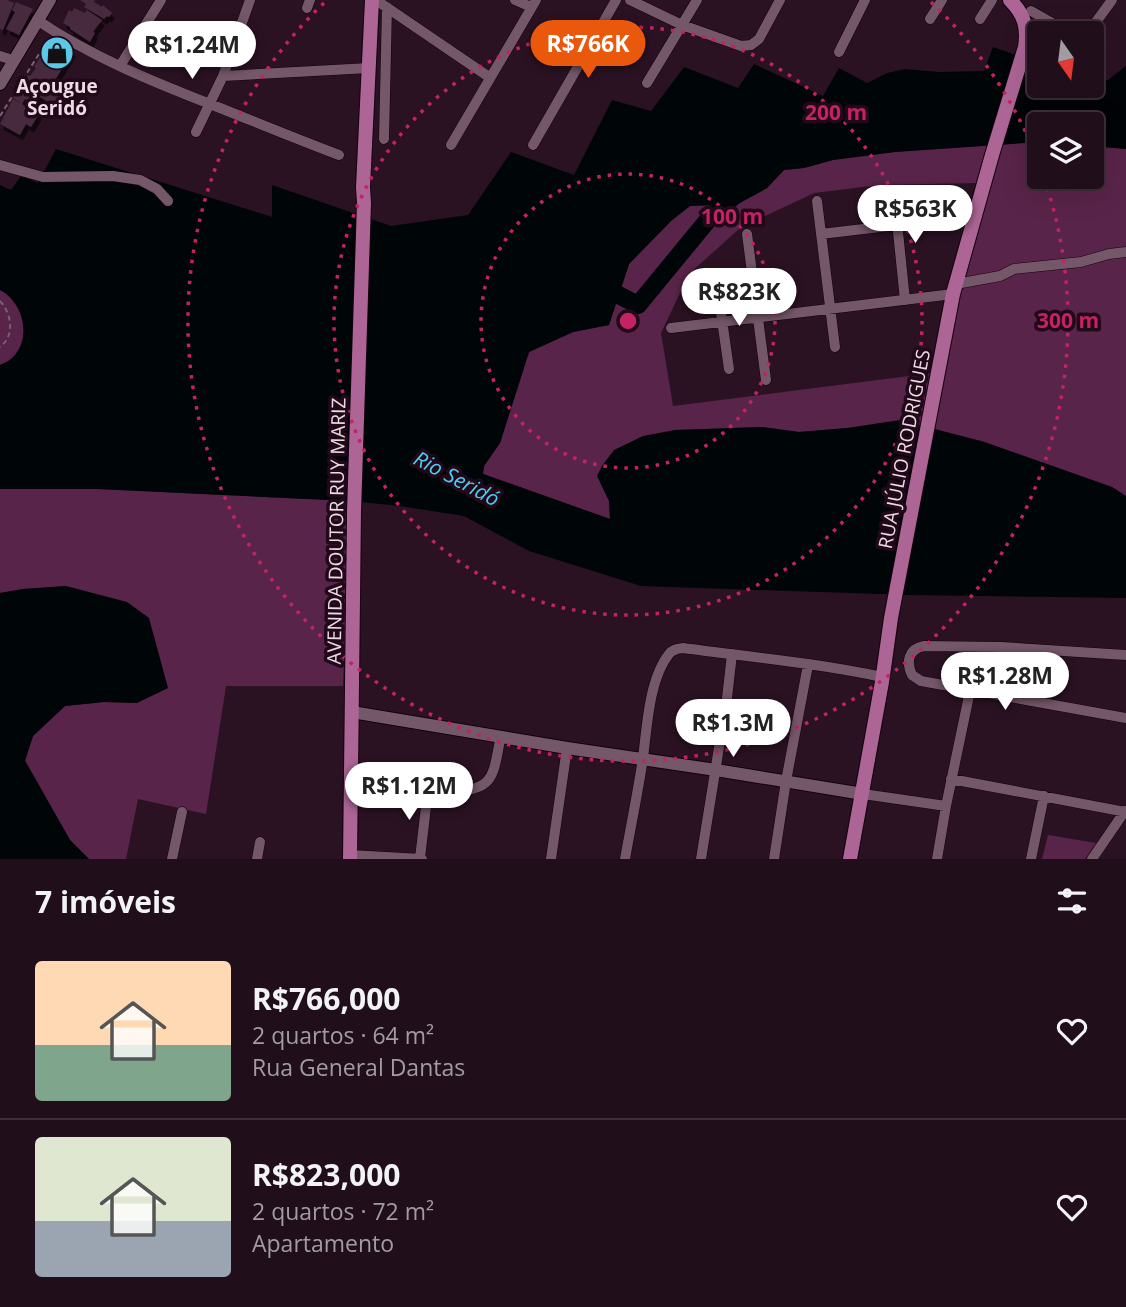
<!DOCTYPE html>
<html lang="pt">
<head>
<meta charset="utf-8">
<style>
  body { margin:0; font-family:"Open Sans",sans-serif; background:#281723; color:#f1f3f6; height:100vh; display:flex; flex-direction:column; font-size:26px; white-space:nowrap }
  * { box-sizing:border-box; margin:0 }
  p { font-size:23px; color:#a29ca2 }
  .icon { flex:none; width:38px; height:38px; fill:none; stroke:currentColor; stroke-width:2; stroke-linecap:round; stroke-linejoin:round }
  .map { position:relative; height:859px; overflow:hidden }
  .drawer { display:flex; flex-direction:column; background:#200e1a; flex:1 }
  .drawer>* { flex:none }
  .needle { width:46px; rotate:166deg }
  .buttons { position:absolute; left:1027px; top:21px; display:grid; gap:14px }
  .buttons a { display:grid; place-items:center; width:77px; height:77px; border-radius:7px; background:#200e1a; box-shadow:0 7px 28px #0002,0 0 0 2px #3d2e39; font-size:35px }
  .price { position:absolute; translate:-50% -60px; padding:0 16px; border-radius:24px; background:#fff; color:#222; font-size:23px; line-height:46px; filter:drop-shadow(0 2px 4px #0008) }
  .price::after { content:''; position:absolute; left:50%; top:42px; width:21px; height:16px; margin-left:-10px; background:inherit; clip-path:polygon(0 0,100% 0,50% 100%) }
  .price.current { background:#ea580c; color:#fff }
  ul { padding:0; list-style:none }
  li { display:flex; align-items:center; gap:21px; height:175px; padding:0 35px }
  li+li { border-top:2px solid #3d2e39 }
  li span { display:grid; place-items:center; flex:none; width:196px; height:140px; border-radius:7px; color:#555 }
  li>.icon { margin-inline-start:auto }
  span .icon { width:84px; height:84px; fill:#fffc; stroke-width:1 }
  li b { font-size:30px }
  h2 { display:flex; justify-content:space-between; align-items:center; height:84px; padding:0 35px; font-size:30px }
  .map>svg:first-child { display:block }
  .green { fill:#592449; fill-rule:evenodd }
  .water { fill:#000508 }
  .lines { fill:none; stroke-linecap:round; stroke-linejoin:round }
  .river { stroke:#000508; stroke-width:18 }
  .building { fill:#472b3d; filter:url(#shadow) }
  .minor-casing { stroke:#12010c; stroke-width:11 }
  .tertiary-casing { stroke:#12010c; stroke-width:14 }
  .secondary-casing { stroke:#12010c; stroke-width:14 }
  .primary-casing { stroke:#12010c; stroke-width:16 }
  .path { stroke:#77616f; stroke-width:2; stroke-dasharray:5 3.5; stroke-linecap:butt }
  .minor { stroke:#75576a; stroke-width:10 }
  .tertiary { stroke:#75576a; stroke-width:12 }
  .secondary { stroke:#75576a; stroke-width:12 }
  .primary { stroke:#ac6595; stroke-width:14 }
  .ring { fill:none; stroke:#c42262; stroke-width:3.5; stroke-dasharray:3.5 7 }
  .labels { text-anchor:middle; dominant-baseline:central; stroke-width:7; stroke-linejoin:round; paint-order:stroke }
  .poi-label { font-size:19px; font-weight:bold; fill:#ecdae5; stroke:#210919 }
  .street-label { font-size:19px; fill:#ecdae5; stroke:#210919 }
  .water-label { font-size:21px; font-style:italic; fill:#47d1f5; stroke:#210919 }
  .centre { fill:#c42262; stroke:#210919; stroke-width:3.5 }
  .ring-label { font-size:21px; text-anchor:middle; font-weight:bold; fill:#c42262; stroke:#210919; stroke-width:7; stroke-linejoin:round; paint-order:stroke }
</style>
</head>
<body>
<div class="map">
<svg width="1126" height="859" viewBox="0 0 1126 859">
  <defs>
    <filter id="shadow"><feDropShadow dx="3" dy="5.5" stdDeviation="0" flood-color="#0009"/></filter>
  </defs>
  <rect width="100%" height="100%" fill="#2b1223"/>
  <path class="green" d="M1039,142L1040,177H1092V146L1126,149V496L1112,487L982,441L847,428L799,432L762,427L675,430L609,501L610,519L483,474L484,466L500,443L529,352L573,332L609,325L629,264L671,221L690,206L738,204L767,188L784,170L804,168L833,160L894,152ZM977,183L933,373L673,406L661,333L689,274L740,228L814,193L879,185Z
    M0,290C22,301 32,335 15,355C11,360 5,363 0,365Z
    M0,489H98L350,501L343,686H226L206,814L138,799L126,859H89L70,840L25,760L33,736L65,706L104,702L137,703L66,586L23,589L0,593Z
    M1048,835L1096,843L1085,859H1042Z"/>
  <path class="water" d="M993,47L1039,63L1040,86H1050V88L1092,86V82L1108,80L1126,66V149L1092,146V124H1040L1039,142L895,152L833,160L804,168L784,170L767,188L738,204L690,206L671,221L629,264L609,325L573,332L529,352L500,443L484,466L483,474L610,519L609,501L597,476L602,466L614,450L643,436L675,430L762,427L799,432L847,428L900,420L981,441L1112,487L1126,496V598L908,595L641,586L529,551L464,516L400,506L350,501L98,489H0V365C5,363 11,360 15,355C32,335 22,301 0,290V185L11,190L21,176L38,183L56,149L272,217V185L391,226L468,215L511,152L574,175L612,100L651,111L684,67L738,88L754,64L823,96L839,68L867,83L887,73L905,69L939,72L984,71Z
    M66,586L127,602L149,618L168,688L137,703L104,702L65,706L33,736L25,761L70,840L89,859H0V593L23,589Z"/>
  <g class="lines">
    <path class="river" d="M598,293L605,288L638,305L712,215L741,190"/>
  </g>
  <path class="building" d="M0,0H7L14,3L3,30L0,29Z
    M80,0H95L94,2L102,7L103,5L112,13L109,17L107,16L104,19L84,7L86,4Z
    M16,2L33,9L19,35L6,29L15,12L12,10Z
    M74,8L85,13L87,10L102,20L93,32L95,33L90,42L70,29V27L63,23L69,10L72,12Z
    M52,38L73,51L55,80L75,92L63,111L35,94L30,102L25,99L22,104L13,98L28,75L30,76L36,68L34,67Z
    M13,99L39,114L31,127L26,124L20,135L0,124Z"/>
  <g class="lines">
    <defs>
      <path id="minor" d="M376,0L489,77
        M515,0L531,7
        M630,0L682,25L741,46L751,45L759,39L780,0
        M307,8L310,0
        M1031,11L1070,33
        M930,19L942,0
        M980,19L992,0
        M37,20C90,56 151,81 210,104C253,121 296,139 339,155
        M1086,33L1090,30L1112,0
        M839,52L865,0
        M0,56L13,60
        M120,66L161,0
        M223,76L369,68
        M647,83L697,0
        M196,132L223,76L250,0
        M384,139L387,7
        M451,145L536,0
        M533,145L616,0
        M0,165L43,177L113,176L140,180L157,189L168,201
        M894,193L905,300
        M817,201L835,347
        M747,234L766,380
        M821,234L897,225
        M956,284L1000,276L1014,269L1081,262L1109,254L1126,252
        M718,292L729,369
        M671,328L953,294
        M1126,655L1001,647L924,646C908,649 906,662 912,675L921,681L1126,718
        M951,779L1126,812
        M351,787L455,791C497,790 493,771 501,736
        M863,794L946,806
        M350,855L422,859
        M420,858L428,790
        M172,859L182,812
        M257,859L260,842
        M551,859L567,748
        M625,859C631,825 638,792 643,758C647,727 649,679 669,654C673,649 677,649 683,648C750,657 817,663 882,677
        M701,859L727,698L732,654
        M774,859L786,781L808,665
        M937,859L946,806L970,691
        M1031,859L1044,796
        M1092,859L1125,811"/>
      <path id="tertiary" d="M352,712L567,748L716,770L863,794"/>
      <path id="secondary" d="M0,84L50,0"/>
      <path id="primary" d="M350,859L354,512L364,203L363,187L372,0
        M850,859L882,682L891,618L953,294L992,155L1025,47C1028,27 1024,14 1010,0"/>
    </defs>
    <use href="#minor" class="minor-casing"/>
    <use href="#tertiary" class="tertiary-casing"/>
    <use href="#secondary" class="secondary-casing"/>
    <use href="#primary" class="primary-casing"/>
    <path class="path" d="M0,116L49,38
      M0,301C12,314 15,336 0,347"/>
    <use href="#minor" class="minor"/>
    <use href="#tertiary" class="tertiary"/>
    <use href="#secondary" class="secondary"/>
    <use href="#primary" class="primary"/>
  </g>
  <g class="ring">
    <circle cx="628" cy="321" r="147"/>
    <circle cx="628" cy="321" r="294"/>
    <path d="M931 2A440 440 0 0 1 1039 163M1044 178A440 440 0 1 1 325 2"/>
  </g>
  <defs>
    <symbol id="shop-disc" viewBox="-11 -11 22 22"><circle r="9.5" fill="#5ac8e6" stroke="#210919"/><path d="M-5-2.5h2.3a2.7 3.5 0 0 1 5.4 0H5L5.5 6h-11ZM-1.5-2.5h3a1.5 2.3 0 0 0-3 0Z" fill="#111"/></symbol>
  </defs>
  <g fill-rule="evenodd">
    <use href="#shop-disc" x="38" y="34" width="38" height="38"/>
  </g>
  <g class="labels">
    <g class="poi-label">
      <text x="57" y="86">Açougue<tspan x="57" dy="22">Seridó</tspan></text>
    </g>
    <g class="street-label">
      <text transform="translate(904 449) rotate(-79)">RUA JÚLIO RODRIGUES</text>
      <text transform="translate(336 531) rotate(-89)">AVENIDA DOUTOR RUY MARIZ</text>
    </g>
    <g class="water-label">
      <text transform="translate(457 478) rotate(28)">Rio Seridó</text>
    </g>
  </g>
  <circle cx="628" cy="321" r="10" class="centre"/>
  <g class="ring-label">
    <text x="836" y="120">200 m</text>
    <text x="732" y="224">100 m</text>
    <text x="1068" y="328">300 m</text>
  </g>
</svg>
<div class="buttons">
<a><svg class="needle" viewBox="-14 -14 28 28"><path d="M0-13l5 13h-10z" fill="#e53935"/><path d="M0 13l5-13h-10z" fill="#a29ca2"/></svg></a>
<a><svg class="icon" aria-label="layers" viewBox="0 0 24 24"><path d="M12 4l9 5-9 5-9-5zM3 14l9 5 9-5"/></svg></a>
</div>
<b class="price current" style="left:588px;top:80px">R$766K</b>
<b class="price" style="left:192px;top:81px">R$1.24M</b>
<b class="price" style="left:915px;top:245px">R$563K</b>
<b class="price" style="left:739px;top:328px">R$823K</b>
<b class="price" style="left:1005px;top:712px">R$1.28M</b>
<b class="price" style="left:733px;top:759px">R$1.3M</b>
<b class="price" style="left:409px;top:822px">R$1.12M</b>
</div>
<section class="drawer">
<h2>7 imóveis<svg class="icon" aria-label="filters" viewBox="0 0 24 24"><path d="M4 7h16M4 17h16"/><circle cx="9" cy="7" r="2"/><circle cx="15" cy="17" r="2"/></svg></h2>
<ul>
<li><span style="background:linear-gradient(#ffd9b3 60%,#7fa58c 0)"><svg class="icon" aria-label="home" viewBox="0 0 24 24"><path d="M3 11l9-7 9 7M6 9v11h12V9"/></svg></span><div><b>R$766,000</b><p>2 quartos · 64 m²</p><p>Rua General Dantas</p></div><svg class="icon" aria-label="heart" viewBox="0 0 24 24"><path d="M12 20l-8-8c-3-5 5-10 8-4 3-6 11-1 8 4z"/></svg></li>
<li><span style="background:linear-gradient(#dfe7d0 60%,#9aa5b1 0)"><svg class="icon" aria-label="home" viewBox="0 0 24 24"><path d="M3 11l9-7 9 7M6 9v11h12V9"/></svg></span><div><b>R$823,000</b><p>2 quartos · 72 m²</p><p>Apartamento</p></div><svg class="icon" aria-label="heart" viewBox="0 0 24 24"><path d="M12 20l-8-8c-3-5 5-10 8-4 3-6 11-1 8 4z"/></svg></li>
</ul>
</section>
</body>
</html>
